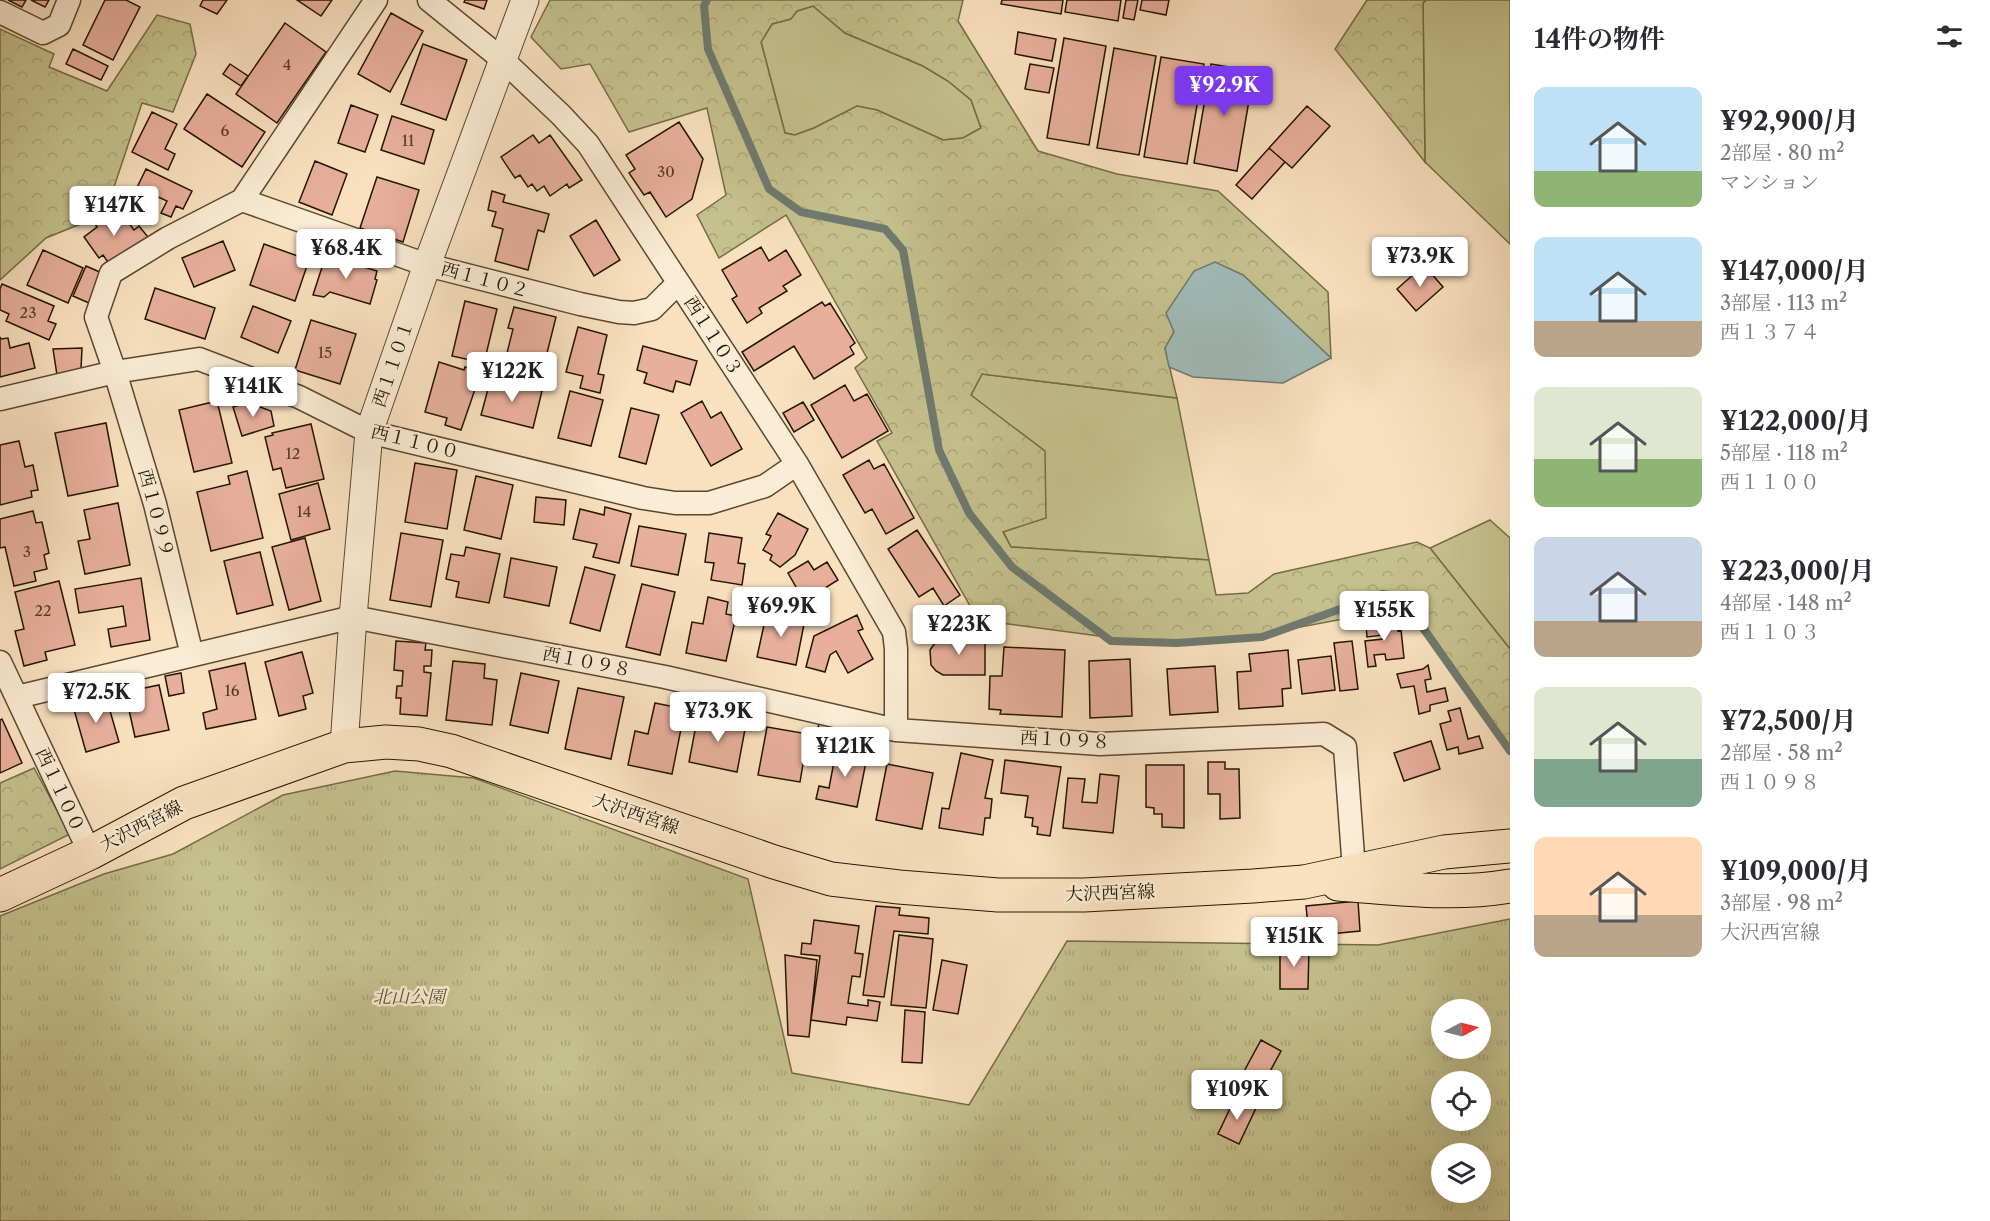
<!DOCTYPE html>
<html lang="ja">
<head>
<meta charset="utf-8">
<style>
  body { margin:0; font-family:"Libre Caslon Text","Noto Serif JP",serif; background:#f2f2f3; color:#2b2b33; height:100vh; display:flex; flex-direction:column; font-size:22px; white-space:nowrap }
  * { box-sizing:border-box; margin:0 }
  p { font-size:20px; color:#7c7c81 }
  .icon { flex:none; width:33px; height:33px; fill:none; stroke:currentColor; stroke-width:2; stroke-linecap:round; stroke-linejoin:round }
  .map { position:relative; flex:1; overflow:hidden }
  .details { display:flex; flex-direction:column; background:#fff; width:480px }
  .details>* { flex:none }
  .needle { width:39px; rotate:83deg }
  .buttons { position:absolute; left:1431px; top:999px; display:grid; gap:12px }
  .buttons a { display:grid; place-items:center; width:60px; height:60px; border-radius:50%; background:#fff; box-shadow:0 6px 24px #0002; font-size:30px }
  .price { position:absolute; translate:-50% -51px; padding:0 14px; border-radius:6px; background:#fff; color:#222; font-size:20px; line-height:39px; filter:drop-shadow(0 2px 3px #0008) }
  .price::after { content:''; position:absolute; left:50%; top:36px; width:18px; height:14px; margin-left:-9px; background:inherit; clip-path:polygon(0 0,100% 0,50% 100%) }
  .price.on { background:#7c3aed; color:#fff }
  ul { padding:0; list-style:none }
  li { display:flex; align-items:center; gap:18px; height:150px; padding:0 24px }
  li span { display:grid; place-items:center; flex:none; width:168px; height:120px; border-radius:12px; color:#555 }
  li>.icon { margin-inline-start:auto }
  span .icon { width:72px; height:72px; fill:#fffc; stroke-width:1 }
  li b { font-size:26px }
  h2 { display:flex; justify-content:space-between; align-items:center; height:72px; padding:0 24px; font-size:26px }
  main { display:flex; flex:1; min-height:0 }
  .map>svg:first-child { display:block }
  .grass { fill:#c5c18d; stroke:#756c47; stroke-width:1.5 }
  .forest { fill:url(#forest-crowns); stroke:#756c47; stroke-width:1.5; fill-rule:evenodd }
  .park { fill:url(#park-tufts); stroke:#756c47; stroke-width:1.5; fill-rule:evenodd }
  .water { fill:#a0bcb9; stroke:#6f7a6f; stroke-width:1.5 }
  .lines { fill:none; stroke-linecap:round; stroke-linejoin:round }
  .stream { stroke:#6f7a6f; stroke-width:8 }
  .building { fill:#e8af9d; stroke:#251601; stroke-width:1.5 }
  .minor-casing { stroke:#5a4930; stroke-width:25 }
  .tertiary-casing { stroke:#5a4930; stroke-width:29 }
  .primary-casing { stroke:#251601; stroke-width:35 }
  .minor { stroke:#fbecd5; stroke-width:22 }
  .tertiary { stroke:#fbecd5; stroke-width:27 }
  .primary { stroke:#f9e1bf; stroke-width:33 }
  .labels { text-anchor:middle; dominant-baseline:central; stroke-width:5; stroke-linejoin:round; paint-order:stroke }
  .number-label { font-size:15px; fill:#563c28 }
  .street-label { font-size:18px; fill:#251601; stroke:#fbecd5 }
  .park-label { font-size:18px; font-style:italic; fill:#5d5232; stroke:#fbecd5 }
</style>
</head>
<body>
<main>
<div class="map">
<svg width="1510" height="1221" viewBox="0 0 1510 1221">
  <defs>
    <pattern id="forest-crowns" width="20" height="18" patternUnits="userSpaceOnUse" patternTransform="scale(1.5)"><rect width="20" height="18" fill="#c5c18d"/><path d="M2 6a3 3 0 1 1 6 0M12 15a3 3 0 1 1 6 0" fill="none" stroke="#a9a578"/></pattern>
    <pattern id="park-tufts" width="24" height="20" patternUnits="userSpaceOnUse" patternTransform="scale(1.5)"><rect width="24" height="20" fill="#c5c18d"/><path d="M3 7l-1-3M5 7V3M7 7l1-3M15 17l-1-3M17 17v-4M19 17l1-3" fill="none" stroke="#a9a578"/></pattern>
  </defs>
  <rect width="100%" height="100%" fill="#f9e1bf"/>
  <filter id="stains"><feTurbulence type="fractalNoise" baseFrequency=".00333" numOctaves="4"/><feColorMatrix values="0 0 0 0 .2 0 0 0 0 .09 0 0 0 0 .02 0 0 0 .5 -.17"/></filter>
  <radialGradient id="worn" r=".72"><stop offset=".6" stop-color="#630" stop-opacity="0"/><stop offset="1" stop-color="#630" stop-opacity=".3"/></radialGradient>
  <path class="grass" d="M1426,0H1510V244L1425,162L1423,3Z
    M813,6L845,33L923,66L948,81L971,100L981,128L963,138L943,140L877,110L857,106L814,128L795,135L785,133L761,42L772,24L790,19L797,11Z
    M982,374L1177,398L1209,560L1011,547L1003,531L971,395Z
    M1490,520L1510,538V649L1430,548Z"/>
  <path class="forest" d="M550,0H963L958,21L1038,151L1117,174L1218,191L1328,292L1331,358L1243,275L1174,332L1165,348L1177,398L982,374L971,395L1045,451L1046,518L1003,532L1011,547L1209,560L1216,595L1248,593L1274,574L1417,542L1430,548L1510,649V747L1412,606L1231,640L1159,644L978,620L877,441L892,433L855,368L867,358L786,215L719,258L697,215L726,195L707,108L629,132L590,64L561,69L531,37ZM813,6L845,33L923,66L948,81L971,100L981,128L963,138L943,140L877,110L857,106L814,128L795,135L785,133L761,42L772,24L791,19L797,11Z
    M1367,0H1426L1423,3L1425,162L1335,49Z
    M157,15L190,24L196,54L173,112L142,103L105,214L46,238L0,280V29L54,54L49,67L107,91Z
    M34,768L70,834L0,869V783Z"/>
  <path class="park" d="M395,771L474,778L748,879L792,1073L969,1105L1067,941L1378,945L1510,919V1221H0V916L104,874L173,854L283,795ZM1442,1010H1480V1048H1442ZM1442,1082H1480V1120H1442ZM1442,1154H1480V1192H1442Z"/>
  <path class="water" d="M1215,262L1243,275L1331,358L1283,383L1193,377L1169,367L1165,348L1174,332L1166,313L1194,271Z"/>
  <g class="lines">
    <path class="stream" d="M707,0L704,6L708,49L769,189L801,212L885,229L903,250L939,450L969,513L1012,567L1111,641L1177,643L1262,637L1382,594L1401,597L1510,751"/>
  </g>
  <path class="building" d="M8,0H26L22,7Z
    M31,0H49L45,7Z
    M105,0H126L140,7L113,60L83,45Z
    M203,0H227L217,14L200,6Z
    M297,0H332L321,16Z
    M465,0H487L484,9L464,2Z
    M1002,0H1063L1061,14L1001,4Z
    M1067,0H1121L1118,21L1065,12Z
    M1126,0H1138L1134,20L1123,18Z
    M1142,0H1169L1166,15L1140,10Z
    M391,13L423,31L390,92L358,74Z
    M285,23L326,52L277,123L236,94Z
    M1018,32L1056,39L1052,61L1015,54Z
    M1064,38L1106,46L1089,145L1047,138Z
    M423,44L467,60L446,120L401,104Z
    M1114,48L1156,56L1139,155L1097,148Z
    M73,49L108,66L101,80L66,64Z
    M1161,57L1204,64L1187,164L1144,157Z
    M230,64L248,76L241,86L223,74Z
    M1030,64L1054,68L1049,93L1025,89Z
    M1211,64L1254,71L1237,171L1194,163Z
    M207,94L265,132L242,167L184,129Z
    M351,105L378,115L365,152L338,143Z
    M1307,106L1330,126L1292,168L1269,148Z
    M152,112L177,124L165,149L175,154L168,170L132,152Z
    M392,116L434,130L424,164L381,150Z
    M679,122L703,159L692,199L666,217L650,192L644,195L629,173L635,169L626,155Z
    M533,135L539,143L550,135L582,180L569,188L567,184L550,196L544,186L537,191L532,184L528,187L520,175L515,178L501,157Z
    M1269,148L1285,162L1252,199L1236,185Z
    M315,161L347,174L332,215L299,202Z
    M146,169L192,191L183,209L176,206L171,217L161,213L167,201L154,195L146,213L129,204Z
    M377,177L419,190L403,242L360,228Z
    M492,191L505,195L503,202L549,214L544,232L538,230L528,270L495,261L503,229L492,226L496,212L488,210Z
    M114,209L117,213L119,210L134,230L139,226L148,237L110,265L103,255L99,258L84,237L97,227L95,224Z
    M596,220L620,260L594,276L570,236Z
    M223,241L235,270L194,287L182,258Z
    M264,244L309,260L295,301L250,285Z
    M761,247L769,261L786,250L801,275L783,286L787,291L759,308L762,313L747,323L732,299L737,296L722,270Z
    M43,250L83,268L68,303L27,285Z
    M326,255L377,271L375,279L377,280L370,304L330,292L324,297L313,295Z
    M1424,265L1443,287L1416,311L1397,289Z
    M86,266L102,273L89,303L73,296Z
    M2,284L54,306L48,321L56,324L49,340L6,321L9,314L0,310V289Z
    M155,288L215,308L205,339L145,319Z
    M465,301L497,309L484,363L452,356Z
    M822,302L825,306L830,303L855,343L850,347L854,354L814,379L794,346L754,371L742,352Z
    M253,306L291,321L278,353L241,337Z
    M514,307L556,317L541,377L513,370L517,356L507,353L513,329L508,328Z
    M311,320L356,334L340,384L295,370Z
    M578,327L607,335L598,374L604,375L600,393L580,388L583,376L566,372Z
    M0,337L1,339L8,338L10,348L29,343L35,368L0,377Z
    M643,346L697,361L690,385L676,381L673,392L644,383L647,373L637,370Z
    M82,348L81,369L57,375L53,349Z
    M439,362L464,370L465,367L481,372L461,430L445,425L447,418L425,412Z
    M491,378L542,391L533,428L481,415Z
    M845,385L854,401L867,394L888,431L842,458L811,405Z
    M570,391L603,400L591,446L558,438Z
    M258,399L260,407L271,411L274,426L242,436L233,407Z
    M217,401L232,463L194,472L179,410Z
    M702,401L711,418L721,412L742,449L711,466L681,413Z
    M803,402L814,420L794,432L783,413Z
    M631,408L659,415L646,464L619,457Z
    M106,423L118,486L68,496L55,433Z
    M311,424L324,479L286,488L281,468L273,470L265,437L273,435L272,433Z
    M19,441L25,467L33,465L38,490L31,491L32,497L0,505V445Z
    M869,460L874,469L884,464L914,518L886,534L872,509L865,513L843,475Z
    M415,463L457,470L447,529L405,522Z
    M247,471L263,538L211,551L197,492L230,484L228,476Z
    M476,476L513,485L501,539L464,530Z
    M318,483L330,529L291,540L279,494Z
    M536,497L566,500L564,525L534,522Z
    M118,503L130,565L85,574L78,541L90,539L84,510Z
    M605,507L631,514L619,563L593,557L597,544L573,539L580,509L604,515Z
    M33,511L36,523L42,522L49,553L44,555L47,569L34,572L36,581L14,586L5,547L0,548V519Z
    M778,513L808,529L795,555L780,567L770,560L772,555L763,550L771,536L766,534Z
    M639,526L686,534L678,575L631,566Z
    M917,530L960,595L944,606L933,588L919,597L888,549Z
    M401,533L443,540L431,607L390,600Z
    M709,533L742,538L738,563L745,564L742,585L711,580L714,563L705,562Z
    M305,538L321,601L289,610L272,547Z
    M466,547L500,554L489,603L456,597L459,582L446,579L451,554L464,556Z
    M260,552L273,605L237,614L224,561Z
    M511,558L557,567L549,606L504,597Z
    M808,561L814,570L827,562L838,580L804,601L788,573Z
    M585,567L615,575L600,631L570,623Z
    M141,578L150,640L111,647L108,629L126,626L123,606L79,613L75,589Z
    M59,581L75,645L45,652L47,660L24,666L15,631L24,629L15,592Z
    M642,584L675,592L660,655L626,647Z
    M708,597L728,602L726,614L736,616L726,661L686,653L692,622L703,624Z
    M767,611L805,619L796,665L757,657Z
    M857,615L863,629L858,631L873,659L848,673L836,651L830,655L825,672L806,667L814,636Z
    M1396,620L1398,631L1401,630L1404,658L1386,660L1385,654L1374,655L1376,666L1368,667L1365,641L1383,639V635L1367,637L1366,625Z
    M942,637H985V675H943L936,671L931,665L930,650L935,643Z
    M396,641L426,643L425,650H432L431,666H424V672L431,673L427,716L400,714L401,698H396L397,686H402L403,671L394,670Z
    M1352,641L1358,689L1340,691L1334,643Z
    M1004,647L1065,650L1062,717L1000,714L1001,710L989,709L990,676H1002Z
    M1288,650L1291,688L1282,689L1283,706L1239,709L1237,672L1251,671L1249,654Z
    M302,652L313,693L303,696L306,709L279,716L265,662Z
    M1331,656L1335,690L1302,694L1298,660Z
    M1130,659L1132,716L1090,718L1089,661Z
    M453,661L485,664L484,678L497,680L492,725L446,720Z
    M245,663L256,719L206,729L203,713L217,709L209,671Z
    M1428,665L1431,679L1425,680L1427,692L1445,688L1448,701L1430,705V711L1419,714L1414,686L1401,688L1397,674L1423,669Z
    M1215,666L1218,712L1170,715L1167,669Z
    M181,673L184,693L169,696L165,676Z
    M521,673L559,681L548,733L510,725Z
    M159,685L169,730L135,737L125,692Z
    M578,688L624,697L611,759L565,749Z
    M106,697L119,742L86,752L73,706Z
    M655,703L685,709L672,774L628,765L635,731L648,734Z
    M1460,708L1468,739L1479,736L1483,748L1459,754L1458,747L1447,750L1440,724L1451,721L1448,711Z
    M698,715L746,724L737,772L689,762Z
    M2,719L22,763L0,773V720Z
    M819,723L834,726L831,742L816,739Z
    M767,727L808,734L800,782L758,775Z
    M1431,741L1440,769L1404,781L1394,753Z
    M837,746L868,752L857,807L816,799L819,786L829,788Z
    M961,753L993,760L985,798L992,799L990,818H985L983,835L939,828L942,808L949,809Z
    M1005,760L1061,767L1050,836L1037,834L1038,827L1032,826L1033,818L1025,817L1028,796L1001,793Z
    M1208,762H1225V769H1239L1240,818L1220,819V794H1208Z
    M887,764L933,773L922,829L876,820Z
    M1146,765H1184V828L1162,827V814H1154V808L1146,807Z
    M1100,774L1119,776L1113,833L1063,828L1068,778L1085,779L1082,802L1097,803Z
    M1358,901L1360,931L1309,936L1306,906Z
    M876,906L900,908L899,915L929,918L928,934L894,931L884,997L863,995Z
    M814,920L859,926L855,953L863,954L860,977L852,976L848,1003L868,1006V1000L880,1002L877,1021L847,1017L846,1025L811,1020L820,956L801,954L802,943L811,944Z
    M899,935L933,939L926,1008L891,1005Z
    M1280,946L1309,947L1308,989H1280Z
    M785,955L817,960L809,1037L788,1035Z
    M942,960L967,965L958,1014L933,1010Z
    M905,1010L925,1012L922,1063L902,1062Z
    M1261,1040L1281,1051L1255,1099L1235,1088Z
    M1235,1098L1256,1108L1239,1144L1218,1134Z"/>
  <g class="lines">
    <defs>
      <path id="minor" d="M376,0L242,200L427,265L580,304L619,312L634,313L652,309L678,283
        M429,0L503,60L561,115L588,144L797,464L894,632L896,649V730
        M0,12L43,33L59,25L69,0
        M0,399L115,372L199,359L299,397L369,432L643,498L675,503H709L765,486L797,464
        M192,655L155,504L115,372L96,317L111,273L168,238L242,200
        M0,662L90,853
        M17,697L353,617L665,677L896,730L1100,744L1324,734L1345,747L1355,884"/>
      <path id="tertiary" d="M344,746L353,617L369,432L427,265L525,0"/>
      <path id="primary" d="M1338,884C1396,888 1453,896 1510,886
        M0,895L90,853L184,803L344,746L386,742L419,744L451,751L774,862L831,879L899,887L998,895H1084L1253,886L1304,882L1444,852L1510,846"/>
    </defs>
    <use href="#minor" class="minor-casing"/>
    <use href="#tertiary" class="tertiary-casing"/>
    <use href="#primary" class="primary-casing"/>
    <use href="#minor" class="minor"/>
    <use href="#tertiary" class="tertiary"/>
    <use href="#primary" class="primary"/>
  </g>
  <g class="labels">
    <g class="number-label">
      <text x="287" y="64">4</text>
      <text x="225" y="130">6</text>
      <text x="408" y="140">11</text>
      <text x="666" y="171">30</text>
      <text x="28" y="312">23</text>
      <text x="325" y="352">15</text>
      <text x="293" y="453">12</text>
      <text x="304" y="511">14</text>
      <text x="27" y="551">3</text>
      <text x="43" y="610">22</text>
      <text x="232" y="690">16</text>
    </g>
    <g class="street-label">
      <text transform="translate(485 280) rotate(15)">西１１０２</text>
      <text transform="translate(713 336) rotate(57)">西１１０３</text>
      <text transform="translate(393 364) rotate(-71)">西１１０１</text>
      <text transform="translate(415 442) rotate(14)">西１１００</text>
      <text transform="translate(156 513) rotate(75)">西１０９９</text>
      <text transform="translate(587 662) rotate(11)">西１０９８</text>
      <text transform="translate(1065 740) rotate(3)">西１０９８</text>
      <text transform="translate(60 790) rotate(65)">西１１００</text>
      <text transform="translate(636 814) rotate(19)">大沢西宮線</text>
      <text transform="translate(141 826) rotate(-27)">大沢西宮線</text>
      <text transform="translate(1110 893) rotate(-2)">大沢西宮線</text>
    </g>
    <g class="park-label">
      <text x="409" y="997">北山公園</text>
    </g>
  </g>
  <rect width="100%" height="100%" filter="url(#stains)"/>
  <rect width="100%" height="100%" fill="url(#worn)"/>
</svg>
<div class="buttons">
<a><svg class="needle" viewBox="-14 -14 28 28"><path d="M0-13l5 13h-10z" fill="#e53935"/><path d="M0 13l5-13h-10z" fill="#7c7c81"/></svg></a>
<a><svg class="icon" aria-label="locate" viewBox="0 0 24 24"><circle cx="12" cy="12" r="6"/><path d="M12 2v4M12 18v4M2 12h4M18 12h4"/></svg></a>
<a><svg class="icon" aria-label="layers" viewBox="0 0 24 24"><path d="M12 4l9 5-9 5-9-5zM3 14l9 5 9-5"/></svg></a>
</div>
<b class="price on" style="left:1224px;top:117px">¥92.9K</b>
<b class="price" style="left:114px;top:237px">¥147K</b>
<b class="price" style="left:346px;top:280px">¥68.4K</b>
<b class="price" style="left:1420px;top:288px">¥73.9K</b>
<b class="price" style="left:512px;top:403px">¥122K</b>
<b class="price" style="left:253px;top:418px">¥141K</b>
<b class="price" style="left:781px;top:638px">¥69.9K</b>
<b class="price" style="left:1384px;top:642px">¥155K</b>
<b class="price" style="left:959px;top:656px">¥223K</b>
<b class="price" style="left:96px;top:724px">¥72.5K</b>
<b class="price" style="left:718px;top:743px">¥73.9K</b>
<b class="price" style="left:845px;top:778px">¥121K</b>
<b class="price" style="left:1294px;top:968px">¥151K</b>
<b class="price" style="left:1237px;top:1121px">¥109K</b>
</div>
<section class="details">
<h2>14件の物件<svg class="icon" aria-label="filters" viewBox="0 0 24 24"><path d="M4 7h16M4 17h16"/><circle cx="9" cy="7" r="2"/><circle cx="15" cy="17" r="2"/></svg></h2>
<ul>
<li><span style="background:linear-gradient(#bfe0f5 70%,#8fb573 0)"><svg class="icon" aria-label="home" viewBox="0 0 24 24"><path d="M3 11l9-7 9 7M6 9v11h12V9"/></svg></span><div><b>¥92,900/月</b><p>2部屋 · 80 m²</p><p>マンション</p></div></li>
<li><span style="background:linear-gradient(#bfe0f5 70%,#b9a48a 0)"><svg class="icon" aria-label="home" viewBox="0 0 24 24"><path d="M3 11l9-7 9 7M6 9v11h12V9"/></svg></span><div><b>¥147,000/月</b><p>3部屋 · 113 m²</p><p>西１３７４</p></div></li>
<li><span style="background:linear-gradient(#dfe7d0 60%,#8fb573 0)"><svg class="icon" aria-label="home" viewBox="0 0 24 24"><path d="M3 11l9-7 9 7M6 9v11h12V9"/></svg></span><div><b>¥122,000/月</b><p>5部屋 · 118 m²</p><p>西１１００</p></div></li>
<li><span style="background:linear-gradient(#c9d6e8 70%,#b9a48a 0)"><svg class="icon" aria-label="home" viewBox="0 0 24 24"><path d="M3 11l9-7 9 7M6 9v11h12V9"/></svg></span><div><b>¥223,000/月</b><p>4部屋 · 148 m²</p><p>西１１０３</p></div></li>
<li><span style="background:linear-gradient(#dfe7d0 60%,#7fa58c 0)"><svg class="icon" aria-label="home" viewBox="0 0 24 24"><path d="M3 11l9-7 9 7M6 9v11h12V9"/></svg></span><div><b>¥72,500/月</b><p>2部屋 · 58 m²</p><p>西１０９８</p></div></li>
<li><span style="background:linear-gradient(#ffd9b3 65%,#b9a48a 0)"><svg class="icon" aria-label="home" viewBox="0 0 24 24"><path d="M3 11l9-7 9 7M6 9v11h12V9"/></svg></span><div><b>¥109,000/月</b><p>3部屋 · 98 m²</p><p>大沢西宮線</p></div></li>
</ul>
</section>
</main>
</body>
</html>
